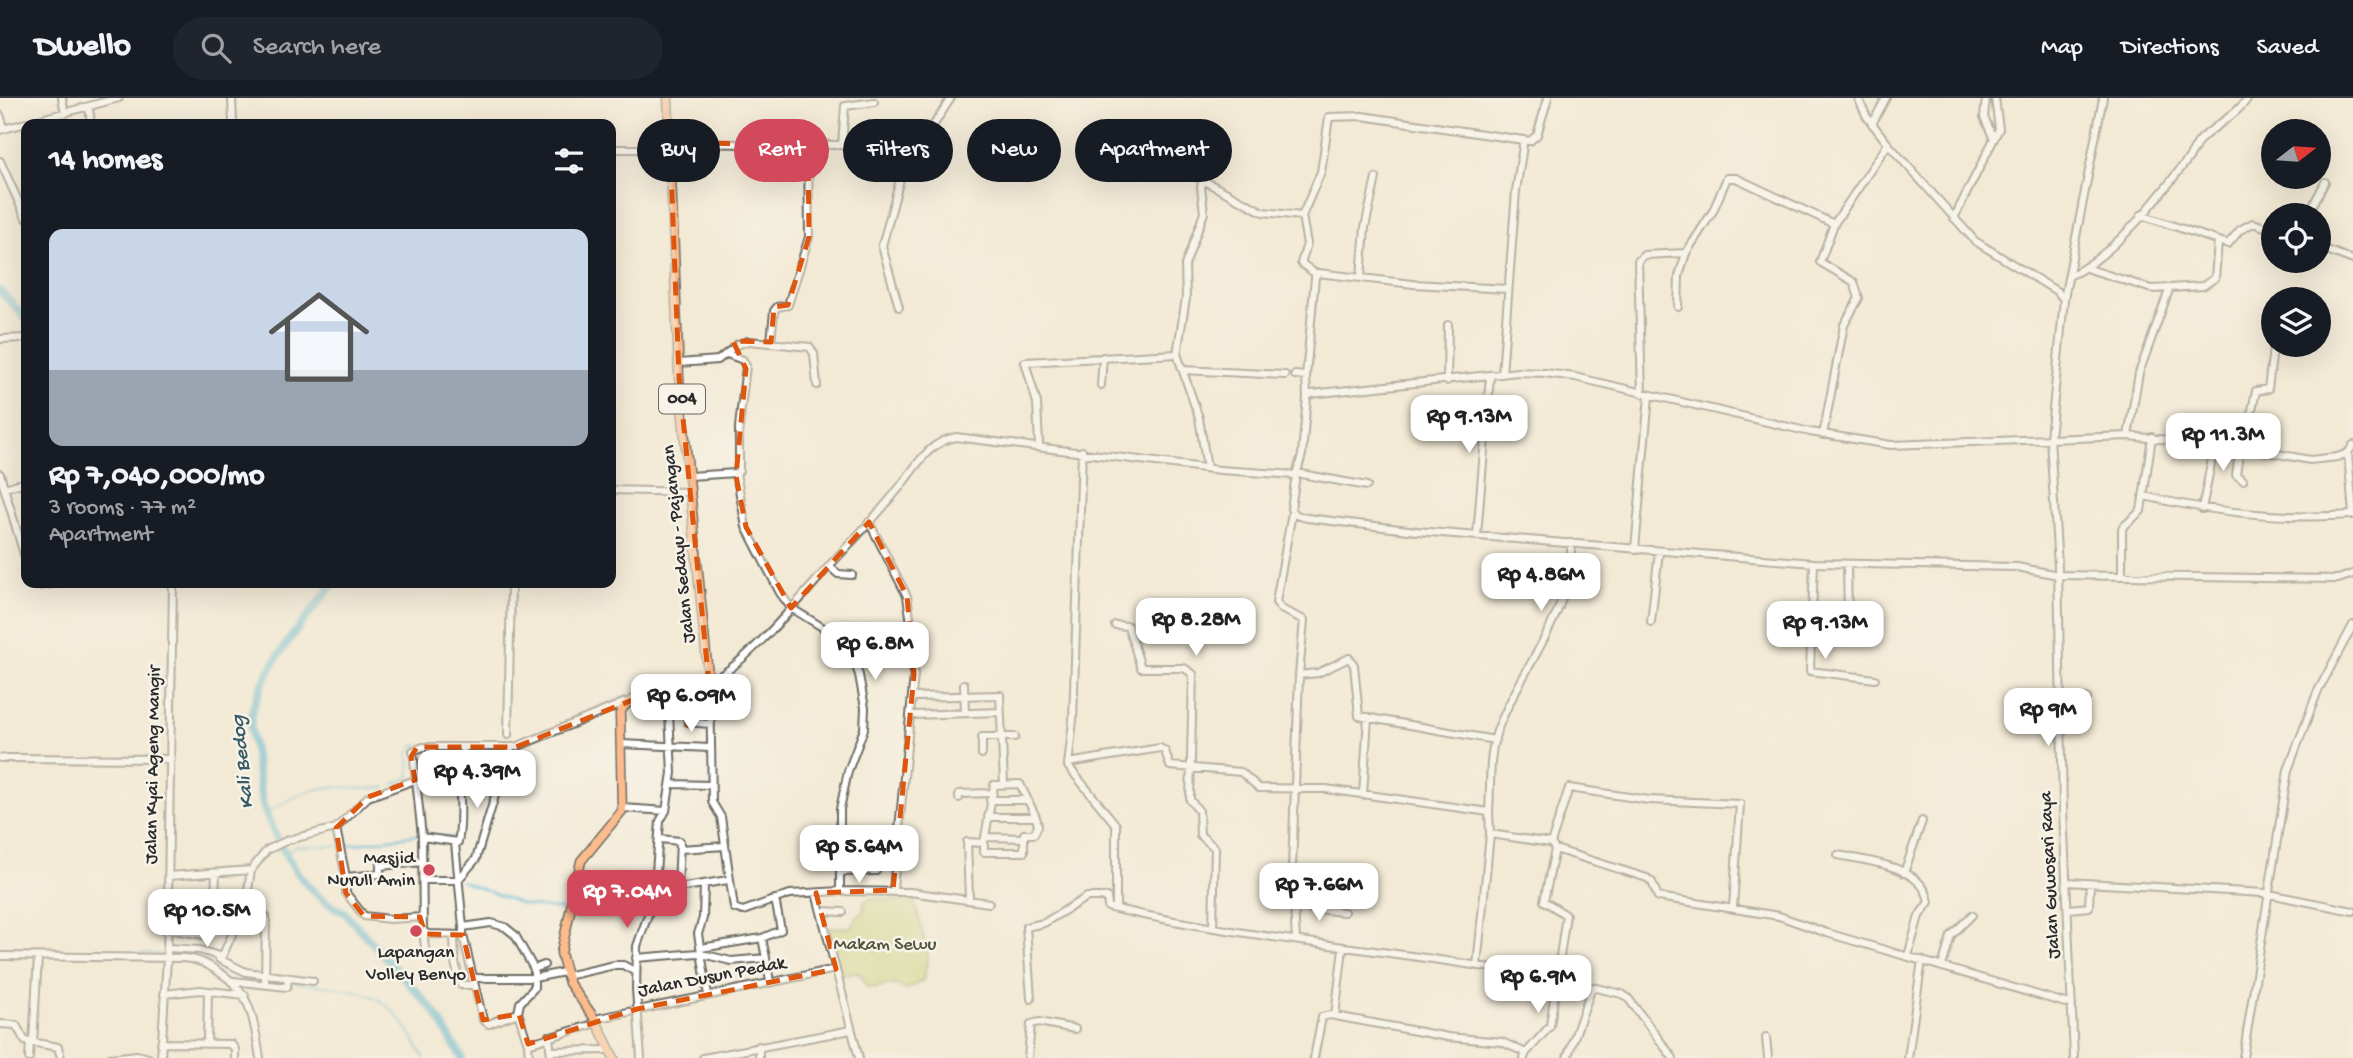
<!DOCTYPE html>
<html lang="en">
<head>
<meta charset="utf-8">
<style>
  body { margin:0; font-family:"Gochi Hand",sans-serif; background:#20242c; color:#f1f3f6; height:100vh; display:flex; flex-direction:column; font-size:26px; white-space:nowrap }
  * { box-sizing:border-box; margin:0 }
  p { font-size:23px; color:#9ea1a6 }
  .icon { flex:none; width:38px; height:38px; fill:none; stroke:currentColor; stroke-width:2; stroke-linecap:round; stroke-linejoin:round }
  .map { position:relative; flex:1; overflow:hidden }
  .details { position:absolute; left:21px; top:21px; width:595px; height:469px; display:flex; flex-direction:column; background:#171b24; border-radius:14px; box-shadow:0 7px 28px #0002 }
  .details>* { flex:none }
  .hud { position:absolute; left:637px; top:21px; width:665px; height:63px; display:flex; gap:14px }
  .needle { width:46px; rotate:73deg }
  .buttons { position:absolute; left:2261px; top:21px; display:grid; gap:14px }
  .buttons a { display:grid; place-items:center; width:70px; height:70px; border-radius:50%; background:#171b24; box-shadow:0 7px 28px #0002; font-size:35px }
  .price { position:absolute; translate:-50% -60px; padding:0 16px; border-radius:14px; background:#fff; color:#222; font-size:23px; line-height:46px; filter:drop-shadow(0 2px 4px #0008) }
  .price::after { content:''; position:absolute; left:50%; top:42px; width:21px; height:16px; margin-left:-10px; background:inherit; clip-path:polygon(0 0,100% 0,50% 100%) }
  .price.active { background:#d1495b; color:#fff }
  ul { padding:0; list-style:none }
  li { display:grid; align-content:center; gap:14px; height:371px; padding:0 28px }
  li+li { border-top:2px solid #363941 }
  li span { display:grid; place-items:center; height:217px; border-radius:14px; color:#555 }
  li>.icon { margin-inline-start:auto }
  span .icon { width:126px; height:126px; fill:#fffc; stroke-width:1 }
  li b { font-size:30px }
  h2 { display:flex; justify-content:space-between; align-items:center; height:84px; padding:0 28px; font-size:30px }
  .chip { padding:0 24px; border-radius:32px; background:#171b24; box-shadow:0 7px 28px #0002; font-size:24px; line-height:63px }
  .chip.active { background:#d1495b; color:#fff }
  header { display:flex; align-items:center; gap:42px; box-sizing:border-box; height:98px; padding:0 35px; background:#171b24; border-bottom:2px solid #363941 }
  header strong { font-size:33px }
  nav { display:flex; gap:38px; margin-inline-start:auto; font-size:24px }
  .search { width:490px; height:63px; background:#20242c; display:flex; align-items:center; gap:18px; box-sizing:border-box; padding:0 24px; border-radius:38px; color:#9ea1a6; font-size:26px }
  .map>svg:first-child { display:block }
  .green { fill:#c2d275; stroke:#767e50; stroke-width:2 }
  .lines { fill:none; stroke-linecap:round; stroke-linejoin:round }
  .stream { stroke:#51b3d0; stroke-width:2 }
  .river { stroke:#51b3d0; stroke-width:8 }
  .minor-casing { stroke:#716e66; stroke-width:10 }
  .major-casing { stroke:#716e66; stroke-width:11 }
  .minor { stroke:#fff; stroke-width:6 }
  .major { stroke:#fbbb8c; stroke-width:8 }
  .marked { fill:none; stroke:#df570e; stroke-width:5; stroke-dasharray:14 9; stroke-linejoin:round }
  .poi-dot { fill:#d1495b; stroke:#f7f3e8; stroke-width:2.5 }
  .labels { text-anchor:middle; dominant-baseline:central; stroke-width:5; stroke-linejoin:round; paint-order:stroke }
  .shield { fill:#f7f3e8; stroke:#686764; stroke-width:2 }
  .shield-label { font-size:18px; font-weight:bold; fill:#2b2b2b }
  .street-label { font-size:19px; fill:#2b2b2b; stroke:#f7f3e8 }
  .poi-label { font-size:19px; fill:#2b2b2b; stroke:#f7f3e8; text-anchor:end }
  .park-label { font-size:19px; fill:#51553e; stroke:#f7f3e8 }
  .water-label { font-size:21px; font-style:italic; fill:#385b65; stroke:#f7f3e8 }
</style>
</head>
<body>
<header>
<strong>Dwello</strong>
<div class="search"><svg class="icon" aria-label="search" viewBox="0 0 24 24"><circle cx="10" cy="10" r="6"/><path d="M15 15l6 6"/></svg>Search here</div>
<nav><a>Map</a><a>Directions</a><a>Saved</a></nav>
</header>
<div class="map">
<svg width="2353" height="960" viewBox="0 0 2353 960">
  <rect width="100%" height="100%" fill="#f7f3e8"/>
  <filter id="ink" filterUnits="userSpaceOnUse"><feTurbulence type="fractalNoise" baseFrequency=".0143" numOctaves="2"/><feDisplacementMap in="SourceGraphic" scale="14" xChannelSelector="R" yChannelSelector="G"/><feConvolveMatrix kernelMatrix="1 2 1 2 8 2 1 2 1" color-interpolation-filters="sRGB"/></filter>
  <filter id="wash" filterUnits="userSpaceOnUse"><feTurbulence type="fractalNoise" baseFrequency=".00686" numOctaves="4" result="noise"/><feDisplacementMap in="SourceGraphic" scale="28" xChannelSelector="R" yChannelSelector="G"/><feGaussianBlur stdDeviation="1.57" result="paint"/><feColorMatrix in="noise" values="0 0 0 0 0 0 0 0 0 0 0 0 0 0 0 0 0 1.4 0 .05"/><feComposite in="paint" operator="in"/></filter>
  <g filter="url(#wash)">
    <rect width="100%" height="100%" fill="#f3ead5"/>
    <path class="green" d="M871,800L915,804L928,859L923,882L906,892C888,880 885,892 867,889L861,877L855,874L839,878L829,830L851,829L858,817L863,815L864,804Z"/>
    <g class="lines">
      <path class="stream" d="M562,627L626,597L641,594
        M444,646H455
        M394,686L410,679L409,655L414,648L420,647
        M266,716C289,701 308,689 336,689C354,689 368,692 386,689
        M343,748L423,736L455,740
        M285,755L296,748H338
        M461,783L524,807L566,812
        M0,853L164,856
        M169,856H195L237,877L263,880
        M269,881L284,883
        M290,884C365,894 386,886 424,960"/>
      <path class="river" d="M0,193L26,220
        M334,485C303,525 268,561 253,610C248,625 253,643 255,658C258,676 259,699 266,716C281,752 306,799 344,814L434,913L462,960"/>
    </g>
  </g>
  <g filter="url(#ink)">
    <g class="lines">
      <defs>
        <path id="minor" d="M62,0L65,16
          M232,0L233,26
          M1858,0L1867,19L1888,46L1975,143L2058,194L2064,202L2050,340L2058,469L2063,711L2074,960
          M1986,0L1984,19L1994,41
          M89,10L91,26
          M0,17L4,30
          M1872,26L1886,0
          M0,32L119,0
          M1097,35L1149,47L1170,65L1263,114L1302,118
          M670,45L842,47L870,61L905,54
          M842,47L845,8L874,4
          M611,51H670
          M0,63L26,120
          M1203,81L1201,89L1204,115L1185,167L1186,200L1177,256L1199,320L1207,370
          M2141,117L2228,146L2240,132L2253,125L2273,132
          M2308,117L2325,84
          M1954,120L1999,31L1995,0
          M2319,149L2353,162
          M2086,170L2152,191L2203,188L2215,180L2218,144
          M1317,177L1301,165L1307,146L1302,118L1321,74L1329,19L1362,18L1530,43L1537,37L1548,0
          M2069,178C2114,158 2158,100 2188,61C2192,56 2195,49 2199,43C2214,27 2236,18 2248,0
          M1361,179L1365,129L1376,80
          M2064,201L2103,0
          M899,209L882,148L903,70V37L933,28L951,0
          M1678,209L1679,178L1686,155L1713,113L1727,80H1736L1834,126L1888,46
          M0,241L26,240
          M771,244L774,213L777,209L788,207L809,139L808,46
          M679,265L718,262L737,247L748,243L810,249L814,256L817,287
          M1183,272L1285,277
          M1502,276L1516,93L1523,48L1522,42
          M1295,277L1306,278
          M1447,283L1448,227
          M1101,287L1103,259
          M1642,296L1638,163L1644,157L1686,155
          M1307,299L1306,278L1315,179L1318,175L1413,186L1508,191
          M1823,337L1844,227L1859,200L1854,184L1820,164L1834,126
          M2128,338L2139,275L2169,192
          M1039,347L1037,305L1025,264L1177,256
          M2240,349L2236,377L2243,382
          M2244,350L2256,293L2268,291L2273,251L2287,247
          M1082,353L1073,622L1068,668L1116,727V811C1283,849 1456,855 1622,896L1628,900L1673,960
          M2348,355L2353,416
          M1296,375L1367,388
          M0,376L26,463
          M1296,377L1291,411L1296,417L1307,420L1417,433L1814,465
          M689,378L736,375
          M4,390L26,384
          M611,392L691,394
          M2144,398C2212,414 2282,422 2353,417
          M2202,411L2215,346
          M1292,415L1276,504L1281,511L1304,522L1299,577
          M869,424L907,498L912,532L914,577L893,792
          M1477,438L1490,278
          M1635,451L1649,298
          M1847,467L1848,520
          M829,468L838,476L852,477
          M2122,478V430L2141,413L2152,339
          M34,485L38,488L59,485
          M1651,524L1659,453
          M1115,527L1128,528L1141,570H1184L1193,576L1190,702L1199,713L1200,737L1215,750L1213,829
          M1875,581L1810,573L1814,465L2017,469L2058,477L2338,481L2353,476
          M710,583L712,704L721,719L734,810L743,813L790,796L840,793V711L848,673L864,631L865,610L859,577L848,545L791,510L780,495L746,429L736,375L739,373V329L746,268L743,262L727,256
          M706,585C742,572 803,497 830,467C852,443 875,420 895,395C914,373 926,344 956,339L1220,372L1296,377L1302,357L1307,299L1311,296L1518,274L1545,275L1575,279L1810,334L1891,347L2128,338L2240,349L2310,362L2337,359L2348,355L2353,347
          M964,586L965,615
          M681,593L688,624L709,626
          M915,599L1000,597L1004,686
          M2061,601L2087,600
          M913,617L1000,614
          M508,637L511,485
          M621,646L710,650
          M982,656V639H1015
          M0,660L171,661
          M1068,665L1160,650L1165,653L1170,668L1241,674L1259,690L1326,691L1489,714L1490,736L1551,745L1555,751L1647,780L1652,784L1658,799L1779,818L1827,835L2072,907
          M671,686L711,687
          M1363,697L1368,619
          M959,700V696L991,695
          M990,702H1026
          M623,710L666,713L672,675L668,595
          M1489,714C1491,687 1488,653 1499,628C1523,568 1574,512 1571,445
          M336,730L346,779L380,776V768L422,764
          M422,739L458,744C465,712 454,679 464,649
          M987,739L1024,740
          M660,741L680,743L678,790
          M455,745L463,829
          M984,745L994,687L1020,686L1036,719
          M1551,745L1569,690L1649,702L1740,706L1733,810
          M680,751L725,748
          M1838,757C1866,763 1923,767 1929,804L1919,818L1908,858
          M841,774L876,773
          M1904,775L1922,723
          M168,778L251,772
          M346,779V795L364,818L390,821L423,819
          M576,780L654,794L728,782
          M423,782H458L476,761L497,691L509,668L511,649
          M2067,784L2264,795L2353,813
          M704,786L703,820L698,836L708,897
          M840,793L910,794L989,805
          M816,795L859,960
          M969,801L967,744L984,745V754H1024V736H1034L1038,728L1036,719H988
          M224,807L226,799L247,800
          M1296,809L1344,814
          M244,811L266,819L265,886
          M2069,811L2089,809L2090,786
          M821,813L843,814
          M168,831L203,837L215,800L216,775
          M423,833L426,857
          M454,837L455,865L461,887H474
          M463,837L483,922L489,926L518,915L520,905L534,890V871L515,837L505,829L491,825L463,829V837L428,836L423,833L422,739L413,653L423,649H516L626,604
          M1296,842L1292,771L1299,577L1318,575L1349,560L1354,567L1359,618L1495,642
          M168,850L200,852L222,859L246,805L251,772L267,752L288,742L336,730L368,699L415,682
          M701,850L762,840
          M0,858L183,860C198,861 207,866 219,874C252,894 254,924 260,960
          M636,860L698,855L731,863L766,860L770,884
          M766,860L762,840L781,832L775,801
          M219,861L246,874L313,883
          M1477,868L1490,736
          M1942,868L1951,838L1972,817
          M534,871L544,867
          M566,878L615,867H623L636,874
          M472,880H534L564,874
          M233,883L287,889L288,880
          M164,896L200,892L245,897
          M1031,901L1026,829L1044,825L1087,799H1107L1108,809L1116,811
          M518,915L528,946
          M1335,918L1343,850
          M595,921L836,871
          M0,926L16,927L25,943L58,949L61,960
          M549,938L551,960
          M1766,939L1768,960
          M33,945L38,859
          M161,945L231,946L235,951V960
          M207,946L208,893
          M759,948V960
          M551,953L610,952
          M1526,955L1550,928L1566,817L1544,803L1555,751
          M29,960L30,944
          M110,960L137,957L149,960
          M161,960L167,860L173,485
          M529,960L528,946L597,925
          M641,960L636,891L637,848L654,800L660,723L666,713
          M703,960L851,932
          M1028,960L1031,926L1039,924L1075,931
          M1314,960L1322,919L1330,917L1448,939L1502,944L1526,955L1524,960
          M1567,960L1592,889
          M1908,960L1922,862
          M2243,960L2288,672L2317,595L2353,527"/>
        <path id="major" d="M614,960L595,921L569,885L561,855L581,763L622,713L620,616C628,590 679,595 702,588L708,576L679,279L668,0"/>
      </defs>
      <use href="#minor" class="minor-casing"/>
      <use href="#major" class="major-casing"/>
      <use href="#minor" class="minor"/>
      <use href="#major" class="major"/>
    </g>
  </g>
  <path d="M0 0H2353V960H0ZM670,45L808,46L809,139L788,207L774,209L771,244L733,243L746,271L736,378L746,429L791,510L869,424L907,498L914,577L893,792L816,795L836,871L637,911L528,946L519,916L483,922L463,837L425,836L420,819L364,818L346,795L336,730L368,699L415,682L411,659L417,649H516L635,601L681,593L688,627L708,576L679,279Z" fill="#f3ead5" fill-opacity=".55" fill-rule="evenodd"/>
  <path class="marked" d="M670,45L808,46L809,139L788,207L774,209L771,244L733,243L746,271L736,378L746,429L791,510L869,424L907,498L914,577L893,792L816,795L836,871L637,911L528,946L519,916L483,922L463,837L425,836L420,819L364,818L346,795L336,730L368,699L415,682L411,659L417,649H516L635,601L681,593L688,627L708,576L679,279Z"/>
  <g class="poi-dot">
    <circle cx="429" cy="772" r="7"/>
    <circle cx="416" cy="833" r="7"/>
  </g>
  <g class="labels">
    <rect class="shield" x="659" y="286.5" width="46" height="29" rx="5"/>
    <g class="shield-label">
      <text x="682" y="301">004</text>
    </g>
    <g class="street-label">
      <text transform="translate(680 446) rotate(-96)">Jalan Sedayu - Pajangan</text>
      <text transform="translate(154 667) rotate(-89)">Jalan Kyai Ageng Mangir</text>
      <text transform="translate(2051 777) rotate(-93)">Jalan Guwosari Raya</text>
      <text transform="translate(712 880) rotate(-11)">Jalan Dusun Pedak</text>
    </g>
    <g class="poi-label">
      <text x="415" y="761">Masjid<tspan x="415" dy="22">Nurull Amin</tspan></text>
      <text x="416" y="855" text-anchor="middle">Lapangan<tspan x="416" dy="22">Volley Benyo</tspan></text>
    </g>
    <g class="park-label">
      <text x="885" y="847">Makam Sewu</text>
    </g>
    <g class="water-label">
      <text transform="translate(244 664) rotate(-96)">Kali Bedog</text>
    </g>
  </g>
</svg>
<div class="buttons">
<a><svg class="needle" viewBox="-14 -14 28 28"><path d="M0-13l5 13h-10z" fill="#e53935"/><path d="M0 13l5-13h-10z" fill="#9ea1a6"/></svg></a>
<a><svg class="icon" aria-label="locate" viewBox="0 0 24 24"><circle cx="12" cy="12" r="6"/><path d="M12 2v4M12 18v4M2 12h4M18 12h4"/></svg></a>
<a><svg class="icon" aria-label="layers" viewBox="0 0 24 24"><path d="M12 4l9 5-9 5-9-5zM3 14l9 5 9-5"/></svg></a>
</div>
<b class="price" style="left:1469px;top:357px">Rp 9.13M</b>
<b class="price" style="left:2223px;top:375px">Rp 11.3M</b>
<b class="price" style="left:1541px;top:515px">Rp 4.86M</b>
<b class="price" style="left:1196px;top:560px">Rp 8.28M</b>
<b class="price" style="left:1825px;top:563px">Rp 9.13M</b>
<b class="price" style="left:875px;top:584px">Rp 6.8M</b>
<b class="price" style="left:691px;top:636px">Rp 6.09M</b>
<b class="price" style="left:2048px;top:650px">Rp 9M</b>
<b class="price" style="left:477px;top:712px">Rp 4.39M</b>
<b class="price" style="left:859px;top:787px">Rp 5.64M</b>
<b class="price" style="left:1319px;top:825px">Rp 7.66M</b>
<b class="price active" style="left:627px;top:832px">Rp 7.04M</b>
<b class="price" style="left:207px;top:851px">Rp 10.5M</b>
<b class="price" style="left:1538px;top:917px">Rp 6.9M</b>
<div class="hud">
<a class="chip">Buy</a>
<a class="chip active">Rent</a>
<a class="chip">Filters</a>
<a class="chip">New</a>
<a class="chip">Apartment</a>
</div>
<section class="details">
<h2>14 homes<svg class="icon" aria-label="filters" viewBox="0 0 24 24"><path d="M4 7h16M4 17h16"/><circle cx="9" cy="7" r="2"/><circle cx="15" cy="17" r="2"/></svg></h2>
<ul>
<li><span style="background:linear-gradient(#c9d6e8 65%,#9aa5b1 0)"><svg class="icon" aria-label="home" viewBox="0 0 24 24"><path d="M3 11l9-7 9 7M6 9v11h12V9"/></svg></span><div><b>Rp 7,040,000/mo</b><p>3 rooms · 77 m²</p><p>Apartment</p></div></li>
</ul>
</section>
</div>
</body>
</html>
